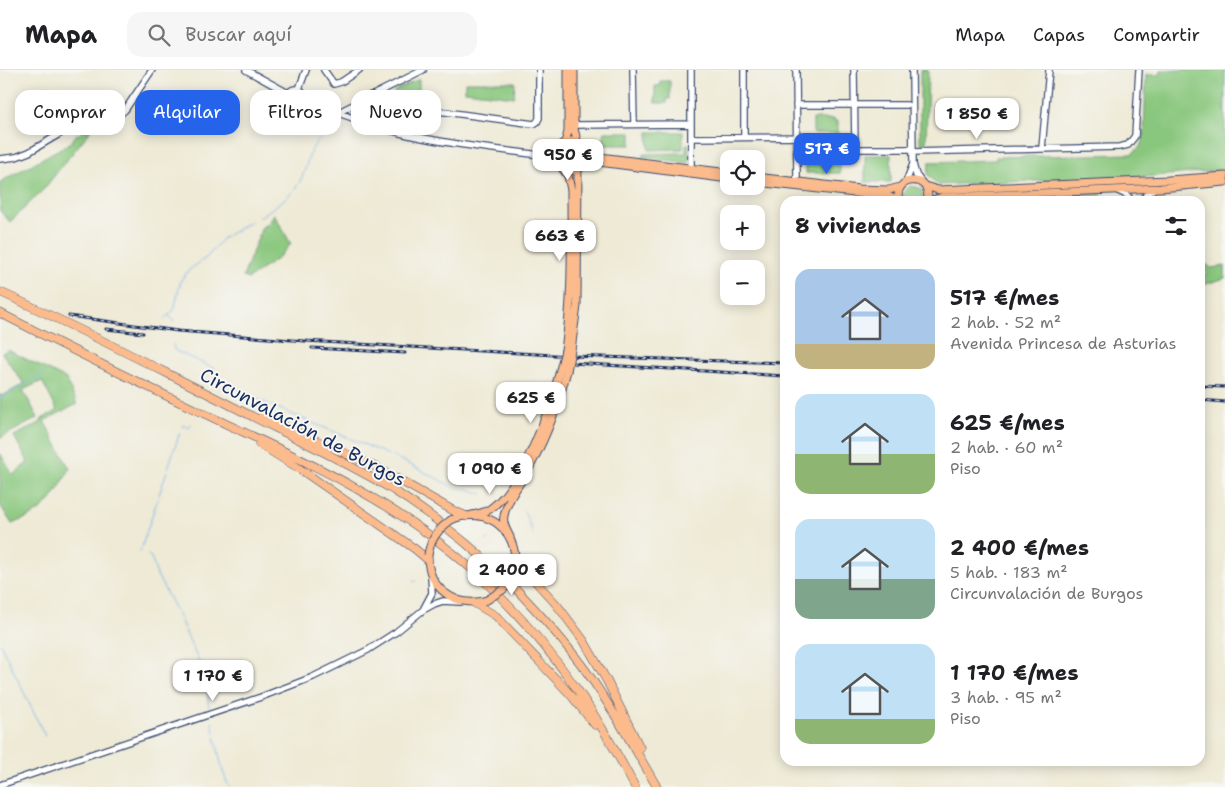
<!DOCTYPE html>
<html lang="es">
<head>
<meta charset="utf-8">
<style>
  body { margin:0; font-family:"Shantell Sans",sans-serif; background:#f6f6f6; color:#202124; height:100vh; display:flex; flex-direction:column; font-size:19px; white-space:nowrap }
  * { box-sizing:border-box; margin:0 }
  p { font-size:16px; color:#757577 }
  .icon { flex:none; width:28px; height:28px; fill:none; stroke:currentColor; stroke-width:2; stroke-linecap:round; stroke-linejoin:round }
  .map { position:relative; flex:1; overflow:hidden }
  .details { position:absolute; left:780px; top:126px; width:425px; height:570px; display:flex; flex-direction:column; background:#fff; border-radius:15px; box-shadow:0 2px 12px #0003 }
  .details>* { flex:none }
  .guide { position:absolute; left:15px; top:20px; width:475px; height:45px; display:flex; gap:10px }
  .buttons { position:absolute; left:720px; top:80px; display:grid; gap:10px }
  .buttons a { display:grid; place-items:center; width:45px; height:45px; border-radius:10px; background:#fff; box-shadow:0 2px 12px #0003; font-size:25px }
  .price { position:absolute; translate:-50% -42px; padding:0 11px; border-radius:10px; background:#fff; color:#222; font-size:16px; line-height:32px; filter:drop-shadow(0 1px 2px #0008) }
  .price::after { content:''; position:absolute; left:50%; top:30px; width:15px; height:11px; margin-left:-8px; background:inherit; clip-path:polygon(0 0,100% 0,50% 100%) }
  .price.current { background:#2563eb; color:#fff }
  ul { padding:0; list-style:none }
  li { display:flex; align-items:center; gap:15px; height:125px; padding:0 15px }
  li span { display:grid; place-items:center; flex:none; width:140px; height:100px; border-radius:15px; color:#555 }
  li>.icon { margin-inline-start:auto }
  span .icon { width:60px; height:60px; fill:#fffc; stroke-width:1 }
  li b { font-size:21px }
  h2 { display:flex; justify-content:space-between; align-items:center; height:60px; padding:0 15px; font-size:21px }
  .pill { padding:0 18px; border-radius:15px; background:#fff; box-shadow:0 2px 12px #0003; font-size:18px; line-height:45px }
  .pill.current { background:#2563eb; color:#fff }
  header { display:flex; align-items:center; gap:30px; box-sizing:border-box; height:70px; padding:0 25px; background:#fff; border-bottom:1px solid #e0e0e0 }
  header strong { font-size:24px }
  nav { display:flex; gap:28px; margin-inline-start:auto; font-size:18px }
  .search { width:350px; height:45px; background:#f6f6f6; display:flex; align-items:center; gap:12px; box-sizing:border-box; padding:0 18px; border-radius:15px; color:#757577; font-size:19px }
  .map>svg:first-child { display:block }
  .green { fill:#8ac77e; stroke:#527b6e }
  .lines { fill:none; stroke-linecap:round; stroke-linejoin:round }
  .stream { stroke:#79b0e8; stroke-width:1 }
  .minor-casing { stroke:#3b4b70; stroke-width:8 }
  .major-casing { stroke:#3b4b70; stroke-width:9 }
  .highway-casing { stroke:#3b4b70; stroke-width:9 }
  .minor { stroke:#fff; stroke-width:5.5 }
  .major { stroke:#fbbb8d; stroke-width:7 }
  .highway { stroke:#fbbb8d; stroke-width:8 }
  .rail-casing { stroke:#1b2f5e; stroke-width:3 }
  .rail { stroke:#f6f6f2; stroke-width:1; stroke-dasharray:4; stroke-linecap:butt }
  .major-bridge-casing { stroke:#3b4b70; stroke-width:9; stroke-linecap:butt }
  .major-bridge { stroke:#fbbb8d; stroke-width:7 }
  .labels { text-anchor:middle; dominant-baseline:central; stroke-width:4; stroke-linejoin:round; paint-order:stroke }
  .street-label { font-size:19px; fill:#1b2f5e; stroke:#f6f6f2 }
</style>
</head>
<body>
<header>
<strong>Mapa</strong>
<div class="search"><svg class="icon" aria-label="search" viewBox="0 0 24 24"><circle cx="10" cy="10" r="6"/><path d="M15 15l6 6"/></svg>Buscar aquí</div>
<nav><a>Mapa</a><a>Capas</a><a>Compartir</a></nav>
</header>
<div class="map">
<svg width="1225" height="717" viewBox="0 0 1225 717">
  <rect width="100%" height="100%" fill="#f6f6f2"/>
  <filter id="ink" filterUnits="userSpaceOnUse"><feTurbulence type="fractalNoise" baseFrequency=".02" numOctaves="2"/><feDisplacementMap in="SourceGraphic" scale="10" xChannelSelector="R" yChannelSelector="G"/><feConvolveMatrix kernelMatrix="1 2 1 2 8 2 1 2 1" color-interpolation-filters="sRGB"/></filter>
  <filter id="wash" filterUnits="userSpaceOnUse"><feTurbulence type="fractalNoise" baseFrequency=".0096" numOctaves="4" result="noise"/><feDisplacementMap in="SourceGraphic" scale="20" xChannelSelector="R" yChannelSelector="G"/><feGaussianBlur stdDeviation="1.12" result="paint"/><feColorMatrix in="noise" values="0 0 0 0 0 0 0 0 0 0 0 0 0 0 0 0 0 1.4 0 .05"/><feComposite in="paint" operator="in"/></filter>
  <g filter="url(#wash)">
    <rect width="100%" height="100%" fill="#eeead6"/>
    <path class="green" d="M920,0H928L926,75L920,73Z
      M1161,0H1225V100L1156,106L938,115L928,105L929,92L996,90V87L1132,84L1140,77L1144,66L1146,5H1160Z
      M419,9V32L395,26L394,21Z
      M660,11H670V29H667V33H655V16H660Z
      M465,12H515L514,27L465,21Z
      M813,49H834V51H838V63H813Z
      M83,60H91L43,120L10,152L0,141V112L70,73L77,64L79,65Z
      M604,62H631V75H604Z
      M648,62H683V79L649,80Z
      M686,74H689V93L643,87V84L686,83Z
      M562 86a10 10 0 1 1 20 0a10 10 0 1 1-20 0Z
      M865,85H891V112H865Z
      M806,86H840V103H806Z
      M910,116L920,118L923,124L922,131H904L903,123Z
      M1101,123V130L1053,131V125Z
      M1046,126V131H964L951,129Z
      M274,144L291,174L277,189L248,209L243,207L262,157L269,153Z
      M1200,189L1211,198L1225,196V208L1200,216V207L1207,204L1200,193Z
      M8,280L66,309L77,334L44,351L70,399C51,431 49,440 12,454L0,435V383L13,405L28,392L14,366L40,353L42,349L57,340L42,311L23,320L38,348L0,368V324L2,326L24,314L2,283Z"/>
    <g class="lines">
      <path class="stream" d="M260,147C271,139 285,130 294,120C314,96 301,67 340,62
        M169,245L174,252
        M164,249L174,240L181,210L189,200L207,187L222,169L251,151
        M173,274L174,280L215,299L213,305L229,315L268,334L401,390L455,418L469,419L482,424
        M0,328L45,303
        M182,357L183,355L189,358L191,354
        M159,425L180,362
        M524,441L533,463
        M486,470H489
        M142,476L158,428
        M140,482L141,479
        M148,485L151,487L157,505L179,547L206,608L209,638
        M445,500L447,498
        M413,512L416,511
        M0,573L45,666
        M212,652L214,662
        M215,667L223,702L229,717"/>
    </g>
  </g>
  <g filter="url(#ink)">
    <g class="lines">
      <defs>
        <path id="minor" d="M246,0L288,23
          M324,0L334,14L341,12L359,0
          M633,0L634,54
          M691,0V95
          M744,0V67
          M796,0L797,109
          M854,0L855,79
          M912,0L913,94L916,105L922,113
          M287 28a9 9 0 1 1 18 0a9 9 0 1 1-18 0Z
          M299,19L306,0
          M371,25L438,41L534,54L537,52L539,48V0
          M305,31C336,42 367,54 400,63C446,74 494,79 540,85L550,88L558,93
          M796,35H907
          M337,43L423,0
          M574,55L691,54
          M691,68L797,67
          M1042,78L1049,0
          M797,79H913
          M913,82L1119,77L1128,75L1135,66L1139,0
          M543,85L557,80
          M0,89L16,87L29,82L68,59L114,49L125,40L152,0
          M906,112L913,94
          M1118,121L1127,125L1132,131
          M1142,131L1146,125L1154,119
          M424,538L432,523L431,507
          M0,715L261,627L313,607L368,580L396,562L423,540L434,534L443,531L460,532"/>
        <path id="major" d="M574,0V58L577,71
          M556 86a15 15 0 1 1 30 0a15 15 0 1 1-30 0Z
          M565,72L568,62V0
          M586,82L600,87L729,103
          M582,96L599,92L729,109
          M562,98L568,106L571,120C571,174 573,227 565,280
          M756,107L859,119L889,120L900,117
          M756,112L890,127L898,131
          M925,116L938,120L1168,110L1225,106
          M899,131C892,104 934,104 927,131
          M929,131L942,127L1161,118L1225,112
          M571,280L577,236L578,99
          M472,445C478,444 484,443 490,439C523,416 550,339 560,300
          M451,450C488,434 522,463 514,502
          M510,467C507,461 502,453 504,446C507,428 525,408 533,391C548,363 559,332 567,301
          M428,485C427,518 456,539 487,530"/>
        <path id="highway" d="M0,222C76,256 150,295 224,332C280,361 338,387 393,420C437,448 478,481 515,518C540,544 565,572 586,601C613,638 634,678 657,717
          M0,243C64,276 129,308 194,339C291,384 395,429 475,502C514,538 549,579 579,622C600,652 618,685 635,717
          M262,346L378,398L454,441L466,446
          M259,374L300,399L415,479L428,490
          M515,489L557,535L584,571L607,611L640,678
          M474,533L496,546L570,624L595,655"/>
      </defs>
      <use href="#minor" class="minor-casing"/>
      <use href="#major" class="major-casing"/>
      <use href="#highway" class="highway-casing"/>
      <use href="#minor" class="minor"/>
      <use href="#major" class="major"/>
      <use href="#highway" class="highway"/>
      <defs>
        <path id="rail" d="M69,246L178,261L305,271L571,286L785,293
          M106,259L143,263
          M312,278L405,283
          M572,293L785,306
          M1200,316L1225,317
          M1200,330L1225,332"/>
      </defs>
      <use href="#rail" class="rail-casing"/>
      <use href="#rail" class="rail"/>
      <defs>
        <path id="major-bridge" d="M560,300L565,280
          M567,301L571,280
          M428,485C430,470 438,459 451,450
          M487,530L504,519L514,502"/>
      </defs>
      <use href="#major-bridge" class="major-bridge-casing"/>
      <use href="#major-bridge" class="major-bridge"/>
    </g>
  </g>
  <g class="labels">
    <g class="street-label">
      <text transform="translate(303 357) rotate(28)">Circunvalación de Burgos</text>
    </g>
  </g>
</svg>
<div class="buttons">
<a><svg class="icon" aria-label="locate" viewBox="0 0 24 24"><circle cx="12" cy="12" r="6"/><path d="M12 2v4M12 18v4M2 12h4M18 12h4"/></svg></a>
<a>+</a>
<a>−</a>
</div>
<b class="price" style="left:977px;top:70px">1 850 €</b>
<b class="price current" style="left:827px;top:105px">517 €</b>
<b class="price" style="left:568px;top:111px">950 €</b>
<b class="price" style="left:560px;top:192px">663 €</b>
<b class="price" style="left:531px;top:354px">625 €</b>
<b class="price" style="left:490px;top:425px">1 090 €</b>
<b class="price" style="left:512px;top:526px">2 400 €</b>
<b class="price" style="left:213px;top:632px">1 170 €</b>
<div class="guide">
<a class="pill">Comprar</a>
<a class="pill current">Alquilar</a>
<a class="pill">Filtros</a>
<a class="pill">Nuevo</a>
</div>
<section class="details">
<h2>8 viviendas<svg class="icon" aria-label="filters" viewBox="0 0 24 24"><path d="M4 7h16M4 17h16"/><circle cx="9" cy="7" r="2"/><circle cx="15" cy="17" r="2"/></svg></h2>
<ul>
<li><span style="background:linear-gradient(#a9c7e8 75%,#c2b280 0)"><svg class="icon" aria-label="home" viewBox="0 0 24 24"><path d="M3 11l9-7 9 7M6 9v11h12V9"/></svg></span><div><b>517 €/mes</b><p>2 hab. · 52 m²</p><p>Avenida Princesa de Asturias</p></div></li>
<li><span style="background:linear-gradient(#bfe0f5 60%,#8fb573 0)"><svg class="icon" aria-label="home" viewBox="0 0 24 24"><path d="M3 11l9-7 9 7M6 9v11h12V9"/></svg></span><div><b>625 €/mes</b><p>2 hab. · 60 m²</p><p>Piso</p></div></li>
<li><span style="background:linear-gradient(#bfe0f5 60%,#7fa58c 0)"><svg class="icon" aria-label="home" viewBox="0 0 24 24"><path d="M3 11l9-7 9 7M6 9v11h12V9"/></svg></span><div><b>2 400 €/mes</b><p>5 hab. · 183 m²</p><p>Circunvalación de Burgos</p></div></li>
<li><span style="background:linear-gradient(#bfe0f5 75%,#8fb573 0)"><svg class="icon" aria-label="home" viewBox="0 0 24 24"><path d="M3 11l9-7 9 7M6 9v11h12V9"/></svg></span><div><b>1 170 €/mes</b><p>3 hab. · 95 m²</p><p>Piso</p></div></li>
</ul>
</section>
</div>
</body>
</html>
